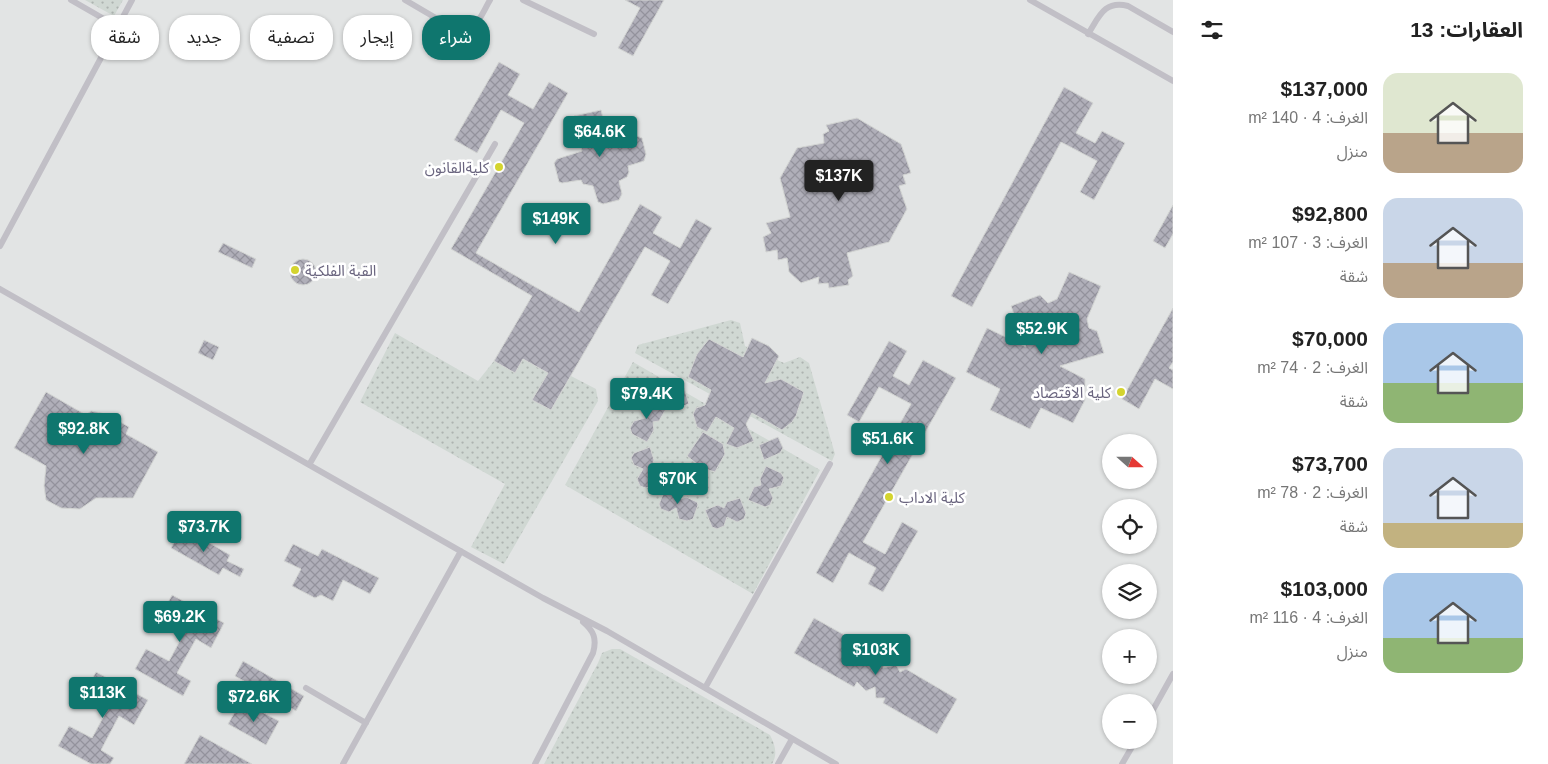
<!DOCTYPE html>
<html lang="ar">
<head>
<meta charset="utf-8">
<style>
  body { margin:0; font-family:Arial,"Noto Sans Arabic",sans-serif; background:#f6f6f6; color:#222; direction:rtl; height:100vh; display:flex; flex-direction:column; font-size:19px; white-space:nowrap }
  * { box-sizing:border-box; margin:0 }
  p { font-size:16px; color:#767676 }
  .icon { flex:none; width:28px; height:28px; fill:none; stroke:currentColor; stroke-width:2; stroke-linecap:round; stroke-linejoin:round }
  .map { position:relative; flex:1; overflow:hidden; direction:ltr }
  .panel { display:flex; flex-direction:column; background:#fff; width:375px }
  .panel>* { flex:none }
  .top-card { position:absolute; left:15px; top:15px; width:475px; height:45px; direction:rtl; display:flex; gap:10px }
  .needle { width:32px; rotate:111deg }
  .fabs { position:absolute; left:1102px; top:434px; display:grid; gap:10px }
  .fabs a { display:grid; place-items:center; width:55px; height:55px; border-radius:50%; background:#fff; box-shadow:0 1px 4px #0004; font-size:25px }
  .price { position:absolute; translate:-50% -42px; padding:0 11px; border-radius:5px; background:#0f766e; color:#fff; font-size:16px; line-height:32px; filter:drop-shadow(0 1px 2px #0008) }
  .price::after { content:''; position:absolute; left:50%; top:30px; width:15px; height:11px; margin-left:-8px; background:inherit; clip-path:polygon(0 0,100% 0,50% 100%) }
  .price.selected { background:#222; color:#fff }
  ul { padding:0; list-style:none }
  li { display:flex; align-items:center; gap:15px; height:125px; padding:0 25px }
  li span { display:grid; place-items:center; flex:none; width:140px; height:100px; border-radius:15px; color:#555 }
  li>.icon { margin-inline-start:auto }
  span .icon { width:60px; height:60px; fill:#fffc; stroke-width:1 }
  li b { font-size:21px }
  h2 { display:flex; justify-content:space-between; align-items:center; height:60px; padding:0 25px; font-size:21px }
  .tag { padding:0 18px; border-radius:20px; background:#fff; box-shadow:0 1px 4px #0004; font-size:18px; line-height:45px }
  .tag.selected { background:#0f766e; color:#fff }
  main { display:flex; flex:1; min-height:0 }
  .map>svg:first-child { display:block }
  .built { fill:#e2e4e4; fill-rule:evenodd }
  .garden { fill:url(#garden-dots) }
  .building { fill:url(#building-cross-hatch); stroke:#d3d5d3 }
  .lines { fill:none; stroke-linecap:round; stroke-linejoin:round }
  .service { stroke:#c1bfc6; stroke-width:6 }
  .poi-dot { fill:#d4d42f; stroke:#fff; stroke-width:2 }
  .labels { text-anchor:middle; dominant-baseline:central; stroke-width:5; stroke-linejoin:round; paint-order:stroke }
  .poi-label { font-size:15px; fill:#6a657f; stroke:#fff; text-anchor:end }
</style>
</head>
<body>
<main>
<section class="panel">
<h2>العقارات: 13<svg class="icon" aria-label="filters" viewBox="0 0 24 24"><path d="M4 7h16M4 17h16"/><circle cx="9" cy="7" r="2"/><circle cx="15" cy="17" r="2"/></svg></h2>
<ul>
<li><span style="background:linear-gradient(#dfe7d0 60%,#b9a48a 0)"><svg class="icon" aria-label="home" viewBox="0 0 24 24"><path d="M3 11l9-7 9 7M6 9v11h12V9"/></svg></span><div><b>$137,000</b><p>الغرف: 4 · 140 m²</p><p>منزل</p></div></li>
<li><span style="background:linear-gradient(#c9d6e8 65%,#b9a48a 0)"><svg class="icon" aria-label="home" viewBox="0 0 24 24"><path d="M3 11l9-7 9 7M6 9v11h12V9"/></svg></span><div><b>$92,800</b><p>الغرف: 3 · 107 m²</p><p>شقة</p></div></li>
<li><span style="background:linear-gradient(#a9c7e8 60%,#8fb573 0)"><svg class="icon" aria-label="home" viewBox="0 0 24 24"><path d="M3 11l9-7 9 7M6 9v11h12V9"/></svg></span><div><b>$70,000</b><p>الغرف: 2 · 74 m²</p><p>شقة</p></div></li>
<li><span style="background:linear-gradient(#c9d6e8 75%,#c2b280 0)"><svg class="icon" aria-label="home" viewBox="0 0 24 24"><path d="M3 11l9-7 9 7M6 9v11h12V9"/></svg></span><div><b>$73,700</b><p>الغرف: 2 · 78 m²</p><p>شقة</p></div></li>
<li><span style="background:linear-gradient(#a9c7e8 65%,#8fb573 0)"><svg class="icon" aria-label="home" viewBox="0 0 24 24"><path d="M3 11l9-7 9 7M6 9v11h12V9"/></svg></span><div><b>$103,000</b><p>الغرف: 4 · 116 m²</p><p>منزل</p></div></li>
</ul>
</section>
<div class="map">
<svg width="1173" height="764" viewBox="0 0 1173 764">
  <defs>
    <pattern id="garden-dots" width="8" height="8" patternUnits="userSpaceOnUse" patternTransform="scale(1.25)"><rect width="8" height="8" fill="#d0d8d3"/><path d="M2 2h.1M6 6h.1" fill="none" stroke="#adb3b0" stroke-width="1.8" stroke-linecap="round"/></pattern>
    <pattern id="building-cross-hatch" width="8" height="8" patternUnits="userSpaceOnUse" patternTransform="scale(1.25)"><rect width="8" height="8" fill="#b0afb9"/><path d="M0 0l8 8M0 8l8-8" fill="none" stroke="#93929c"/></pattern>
  </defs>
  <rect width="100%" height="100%" fill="#f1f4f0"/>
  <path class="built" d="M0,0H1173V764H0ZM1111,442H1149V480H1111ZM1111,508H1149V545H1111ZM1111,572H1149V610H1111ZM1111,638H1149V675H1111ZM1111,702H1149V740H1111Z"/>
  <path class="garden" d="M85,0H123L114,16Z
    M731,320L740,323L745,346L784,363L800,357L809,363L835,454L832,461L635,353L638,345Z
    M395,333L478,381L494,361L515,373L523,359L548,373L533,400L551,410L571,376L596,389L598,401L504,564L471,547L505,484L360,402Z
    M633,362L820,470L753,594L565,485Z
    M612,649H620L770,735C775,745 778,754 772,764H544L598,663L602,653Z"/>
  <path class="building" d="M625,0H664L633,56L618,48L640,8Z
    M499,62L520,74L508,95L533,109L549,82L568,93L476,253L579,312L640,204L662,217L653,233L680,248L696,219L712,228L668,304L651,295L670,261L645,247L551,410L532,400L548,373L523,359L515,373L494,361L532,296L451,249L524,123L501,110L477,153L454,140Z
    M1064,87L1093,103L1076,133L1095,143L1102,131L1125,143L1094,200L1080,192L1097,161L1061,142L972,307L951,296Z
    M601,110L607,134L613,132L620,135L621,140L637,136L642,138L646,154L644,161L628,166L629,172L627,177L619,181L622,194L619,200L603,204L598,202L593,186L583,184L581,180L562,183L559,182L554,163L557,159L582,151L574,116Z
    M857,118L901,144L911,173L903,175L906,184L899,186L907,209L889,242L847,253L853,276L848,280L849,285L829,288L828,283L818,284L819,277L801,283L789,272L787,258L778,260L777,250L766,252L763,237L771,233L766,223L790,217L780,178L797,148L824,143L823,134L829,131L826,125Z
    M1173,205V234L1165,248L1153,241Z
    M223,243L256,259L252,268L218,252Z
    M290 272a13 13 0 1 1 26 0a13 13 0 1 1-26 0Z
    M1069,272L1101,286L1087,319L1089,328L1097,331L1104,353L1060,366L1085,379V400L1073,423L1041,408L1030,429L990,410L1000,389L966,372L987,328L1026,347L1011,306L1040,295L1048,303L1057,299Z
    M1173,308V362L1169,368L1173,370V389L1155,379L1139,409L1122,399Z
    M752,338L769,346L779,356L765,383L781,379L804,392L796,416L792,422L782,430L752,413L746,424L754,441L737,448L726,444L734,428L716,417L707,432L697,427L693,414L696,408L705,405L711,390L688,377L697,354L709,339L743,357Z
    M204,340L219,347L213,360L198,353Z
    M889,341L907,351L893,376L909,385L923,360L956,378L863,542L885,554L902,522L918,531L883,592L868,584L876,568L849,553L833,583L816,573L911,404L879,387L859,422L847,415Z
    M678,384L684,388L689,404L677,408L673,406L669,393L671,386Z
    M46,392L86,415L91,411L106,414L129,427L126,434L158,452L133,498H96L80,509L61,508L46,500L44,486L46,466L14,448Z
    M650,400L666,409L659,421L653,422L654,430L647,442L632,434L630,428L634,421L645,418L641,409L645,401Z
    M703,432L723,444L725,454L715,472L702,468L687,456Z
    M778,437L783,448L780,453L764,460L759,445Z
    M650,447L654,460L652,466L657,470L661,483L646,488L640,486L637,479L643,469L634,465L631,458L634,453Z
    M766,466L781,473L784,478L781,486L769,489L773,498L770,505L765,507L748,500L754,487L761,485L760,479Z
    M666,487L679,493L681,499L686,497L697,502L698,505L693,519L687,521L679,519L676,508L669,512L661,509L659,504Z
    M740,498L746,513L744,519L737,522L727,517L724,526L717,529L712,527L705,510L718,505L724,508L727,502Z
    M182,527L230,555L227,561L244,569L240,577L223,568L219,575L171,548Z
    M293,544L318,556L322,549L379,578L370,594L343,580L333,601L321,595L315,598L292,586L301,569L284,561Z
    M172,595L224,623L211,648L196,639L177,673L191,681L183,696L135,669L146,649L169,661L183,635L158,621Z
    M814,618L873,651L875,657L884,658L883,668L896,665L900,672L906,669L957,699L937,734L883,703L885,698H876L875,687L866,691L857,682L854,687L794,653Z
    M243,661L304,696L296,711L235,676Z
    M96,672L148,700L134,725L119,716L101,750L114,758L110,764H91L58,746L69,726L92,738L106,712L81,698Z
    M241,701L279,721L266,745L228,724Z
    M200,735L252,764H184Z"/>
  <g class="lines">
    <path class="service" d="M71,0L118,27
      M405,0L458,31C478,30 481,15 490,0
      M523,0L594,34
      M1030,0L1173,81
      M1088,34C1099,17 1104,0 1128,6L1173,32
      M0,246L132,0
      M0,289L543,598L607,631L836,764
      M309,465L495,144
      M306,688L366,723
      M705,688L830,464
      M1149,717L1173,674
      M343,764L461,551
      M535,764L593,653C597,639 594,631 583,622
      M778,764L792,739
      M1122,764L1136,740"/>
  </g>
  <g class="poi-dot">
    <circle cx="499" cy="167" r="5"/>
    <circle cx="295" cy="270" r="5"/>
    <circle cx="1121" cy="392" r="5"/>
    <circle cx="889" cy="497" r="5"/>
  </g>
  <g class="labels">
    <g class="poi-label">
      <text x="489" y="167">كليةالقانون</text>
      <text x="305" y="270" text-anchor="start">القبة الفلكية</text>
      <text x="1111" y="392">كلية الاقتصاد</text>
      <text x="899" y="497" text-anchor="start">كلية الاداب</text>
    </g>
  </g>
</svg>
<div class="fabs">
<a><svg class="needle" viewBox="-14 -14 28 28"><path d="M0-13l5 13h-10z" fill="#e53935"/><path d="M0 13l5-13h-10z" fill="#767676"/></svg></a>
<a><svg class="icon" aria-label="locate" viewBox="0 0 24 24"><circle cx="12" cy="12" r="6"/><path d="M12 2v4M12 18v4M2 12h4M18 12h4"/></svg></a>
<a><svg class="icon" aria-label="layers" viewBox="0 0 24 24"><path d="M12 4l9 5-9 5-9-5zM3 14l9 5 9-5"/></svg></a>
<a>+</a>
<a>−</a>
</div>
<b class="price" style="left:600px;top:158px">$64.6K</b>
<b class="price selected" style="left:839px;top:202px">$137K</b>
<b class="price" style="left:556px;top:245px">$149K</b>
<b class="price" style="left:1042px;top:355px">$52.9K</b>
<b class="price" style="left:647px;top:420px">$79.4K</b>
<b class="price" style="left:84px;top:455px">$92.8K</b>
<b class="price" style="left:888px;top:465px">$51.6K</b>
<b class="price" style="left:678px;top:505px">$70K</b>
<b class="price" style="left:204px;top:553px">$73.7K</b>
<b class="price" style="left:180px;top:643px">$69.2K</b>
<b class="price" style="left:876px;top:676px">$103K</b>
<b class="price" style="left:103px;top:719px">$113K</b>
<b class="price" style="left:254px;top:723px">$72.6K</b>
<div class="top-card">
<a class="tag selected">شراء</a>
<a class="tag">إيجار</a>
<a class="tag">تصفية</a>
<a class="tag">جديد</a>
<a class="tag">شقة</a>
</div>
</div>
</main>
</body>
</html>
